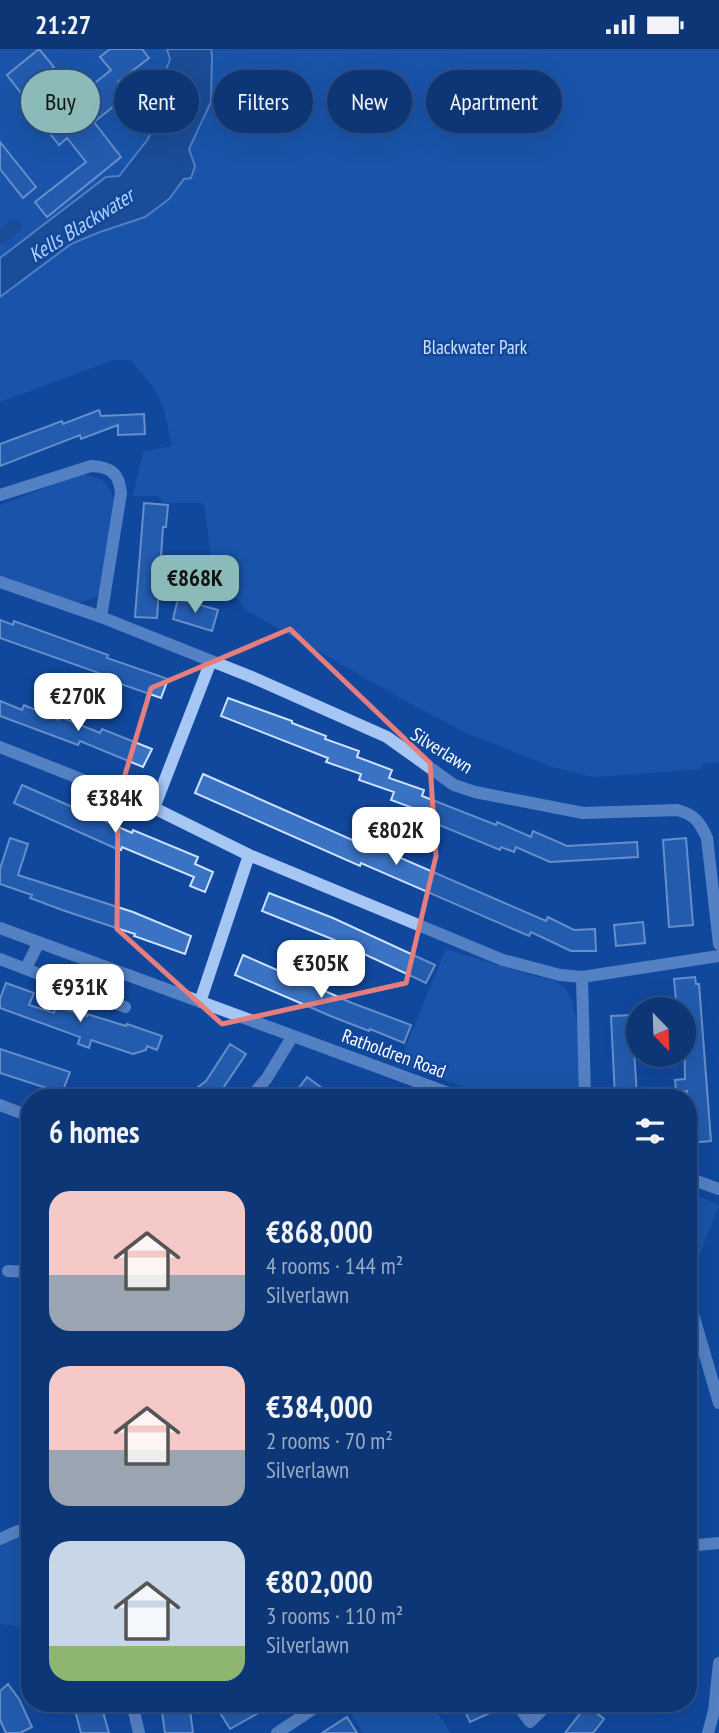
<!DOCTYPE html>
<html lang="en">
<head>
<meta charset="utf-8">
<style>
  body { margin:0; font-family:"PT Sans Narrow",sans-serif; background:#1b417e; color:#f1f3f6; height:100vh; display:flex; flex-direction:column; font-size:26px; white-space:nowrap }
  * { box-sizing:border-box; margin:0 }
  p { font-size:23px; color:#9aabc5 }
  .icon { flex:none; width:38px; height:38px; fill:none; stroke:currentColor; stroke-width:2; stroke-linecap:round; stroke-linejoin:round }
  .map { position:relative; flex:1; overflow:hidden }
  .panel { position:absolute; left:21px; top:1040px; width:676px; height:623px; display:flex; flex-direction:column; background:#0d3676; border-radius:28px; box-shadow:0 7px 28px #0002,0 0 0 2px #2d5088 }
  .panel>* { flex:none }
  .top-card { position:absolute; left:21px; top:21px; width:677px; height:63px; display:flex; gap:14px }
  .needle { width:46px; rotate:157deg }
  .fabs { position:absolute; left:626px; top:948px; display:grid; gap:14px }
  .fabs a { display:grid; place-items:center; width:70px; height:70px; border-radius:50%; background:#0d3676; box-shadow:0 7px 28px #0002,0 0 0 2px #2d5088; font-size:35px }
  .price { position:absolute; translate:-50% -60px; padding:0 16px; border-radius:14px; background:#fff; color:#222; font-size:23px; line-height:46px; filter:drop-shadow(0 2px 4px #0008) }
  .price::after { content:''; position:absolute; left:50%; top:42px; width:21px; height:16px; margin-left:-10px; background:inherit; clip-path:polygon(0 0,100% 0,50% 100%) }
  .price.selected { background:#8bbbb9; color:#111 }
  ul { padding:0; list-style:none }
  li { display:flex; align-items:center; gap:21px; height:175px; padding:0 28px }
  li span { display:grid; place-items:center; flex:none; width:196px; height:140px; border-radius:21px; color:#555 }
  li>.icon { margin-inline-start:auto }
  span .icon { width:84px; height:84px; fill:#fffc; stroke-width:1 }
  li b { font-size:30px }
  h2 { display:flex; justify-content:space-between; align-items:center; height:84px; padding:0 28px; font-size:30px }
  .chip { padding:0 24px; border-radius:32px; background:#0d3676; box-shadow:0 7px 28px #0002,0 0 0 2px #2d5088; font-size:24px; line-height:63px }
  .chip.selected { background:#8bbbb9; color:#111 }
  .status { display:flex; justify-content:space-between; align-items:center; height:49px; padding:0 35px; background:#0d3676; direction:ltr }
  .status svg { height:19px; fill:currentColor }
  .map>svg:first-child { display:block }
  .green { fill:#2462bb }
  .water { fill:#285190; stroke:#98c1f8; stroke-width:2 }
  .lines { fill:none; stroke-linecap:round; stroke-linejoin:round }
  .canal { stroke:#285190; stroke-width:14 }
  .building { fill:#3a72c4; stroke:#cfe2fe; stroke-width:2 }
  .minor { stroke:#a6c6f4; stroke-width:12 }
  .marked { fill:none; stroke:#e67e7e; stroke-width:5; stroke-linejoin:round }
  .labels { text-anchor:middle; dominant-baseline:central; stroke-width:5; stroke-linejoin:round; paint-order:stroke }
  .park-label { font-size:19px; fill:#cfe2fe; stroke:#11489d }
  .street-label { font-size:19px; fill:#fff; stroke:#11489d }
  .water-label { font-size:21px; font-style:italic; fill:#b3d1fb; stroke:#11489d }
</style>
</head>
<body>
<div class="status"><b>21:27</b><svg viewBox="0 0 49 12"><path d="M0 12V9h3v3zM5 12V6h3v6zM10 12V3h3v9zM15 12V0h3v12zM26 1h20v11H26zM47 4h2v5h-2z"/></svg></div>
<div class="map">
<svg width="719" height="1684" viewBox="0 0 719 1684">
  <rect width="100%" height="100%" fill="#11489d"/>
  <path class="green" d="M0,0H167C172,20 158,33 155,52C154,57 158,63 157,68C155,90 133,113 118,127L106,128L0,209Z
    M211,0H719V713L703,715L701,720L594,728L549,717L464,683L411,655L246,561L212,516L204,454H165L158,447H133L143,403L172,397C163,353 162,345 131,312L116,310L0,353V248L71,195L128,173L169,150L184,129L190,108L189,100L204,73L212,6Z
    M84,426C102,428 110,435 114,451L101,541L96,548L79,554L0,527V456L68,430Z
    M446,900L537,928C548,929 559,931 566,941C581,961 579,1012 582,1038L576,1048H495L398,1016Z
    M688,1143L719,1156L693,1223L688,1203Z
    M20,1488L30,1583L12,1576L0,1575V1497Z
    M344,1654H430L451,1684H363Z"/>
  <path class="water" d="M167,0H211L212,6L211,53L189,100L195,117L191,129L184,130L169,150L145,168L100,183L71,195L0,248V209L106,128L119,127L148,90L157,69L155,53L170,10Z"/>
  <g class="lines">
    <path class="canal" d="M0,188L15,177"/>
  </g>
  <path class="building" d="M39,0L54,18L21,44L7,26Z
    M110,0H142L149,9L118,33L128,46L94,73L121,108L47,168L35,153L86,113L67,89L59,96L39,71L48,64L52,68L111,21L100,8Z
    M0,93L36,138L23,149L0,120Z
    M99,361L101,367L144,365L145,385L118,386V376L81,390L80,386L0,417V395L62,372L63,375Z
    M144,454L168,456L166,478H163L157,569L135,568Z
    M178,550L218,561L212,582L173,570Z
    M0,571L13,576L14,572L108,606L107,609L168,630L161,649L115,633L116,630L0,589Z
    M228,649L292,672V674L326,687L325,690L359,702L357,708L392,721L389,729L424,741L422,747L496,776L497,773L531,788L533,782L567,797L637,793L638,808L550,813L516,798L514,803L501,798L500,801L422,769L424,763L391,751L394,743L359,731L361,725L326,713L328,709L221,667Z
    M0,652L22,661L24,656L59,671L61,668L100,684L102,680L152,700L143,718L80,692L78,696L0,667Z
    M203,725L377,802L378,799L546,872L548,868L574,881L595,880L596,902H571L531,883L529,887L361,814L360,817L195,744Z
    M22,736L132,784L133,781L198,808L195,815L213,823L205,843L190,837L194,828L122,798L121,801L117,800L14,754Z
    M10,789L28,795L18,826L133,863L191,887L185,905L134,887L135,885L65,862L30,849L32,846L0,835V820Z
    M686,789L693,876L669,878L663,791Z
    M269,844L333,869L435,916L426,934L332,890L262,862Z
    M643,873L645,894L616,897L614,876Z
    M243,906L352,954L411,976L404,994L370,980L369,982L333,968L235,926Z
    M695,928L696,935H699L711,1092L688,1094L687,1042L676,1043L675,1031L685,1030L684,961H677L674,930Z
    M6,934L34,944L29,956L54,964L56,957L87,967V965L126,977L127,975L162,987L157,1001L147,997L146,1001L133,1005L91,991L89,999L78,995L80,988L0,959V950Z
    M632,966L637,1048H615L611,967Z
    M230,995L246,1005L217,1048H185L206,1032Z
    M0,1000L70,1023L62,1044L0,1024Z
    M307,1028L322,1039L315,1048H292Z
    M8,1635L19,1650L32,1678L20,1684H6L0,1671V1642Z
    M73,1654H123V1657L103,1663L109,1684H81Z
    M189,1654L193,1684H165L161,1657Z
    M214,1654H276L230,1680Z
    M461,1654H486L490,1664L470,1673Z
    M587,1656L604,1670L593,1684H565Z
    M347,1668L357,1684H322Z"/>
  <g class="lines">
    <path class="minor" d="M0,446L91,417C111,418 119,424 121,444L101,568
      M0,533L101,568L254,629L387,688L454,736L475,743L583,764L677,761C694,765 700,773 707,789L719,895
      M0,698L154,759L249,806L503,911L560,926L582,928L719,907
      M154,759L211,612
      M0,879L459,1048
      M0,910L125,958
      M26,919L39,893
      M582,928L585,1048
      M200,953L249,806
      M251,1048L267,1029L292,988
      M0,1056L21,1064
      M688,1129L719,1140
      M8,1222L30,1223
      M688,1248L719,1354
      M26,1460L30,1458
      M0,1490L18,1482
      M688,1497L719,1494
      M132,1654L139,1684
      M516,1654L530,1673L549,1654
      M277,1684L322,1654
      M708,1684L714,1662L719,1614"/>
  </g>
  <path d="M0 0H719V1684H0ZM290,580L430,714L436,807L406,934L222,975L117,880L118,749L151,639Z" fill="#11489d" fill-opacity=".55" fill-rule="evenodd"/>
  <path class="marked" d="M290,580L430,714L436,807L406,934L222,975L117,880L118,749L151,639Z"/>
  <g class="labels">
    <g class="park-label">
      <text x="475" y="298">Blackwater Park</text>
    </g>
    <g class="street-label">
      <text transform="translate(442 701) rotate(32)">Silverlawn</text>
      <text transform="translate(394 1004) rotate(20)">Ratholdren Road</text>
    </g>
    <g class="water-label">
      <text transform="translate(81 176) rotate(-32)">Kells Blackwater</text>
    </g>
  </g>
</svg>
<div class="fabs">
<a><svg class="needle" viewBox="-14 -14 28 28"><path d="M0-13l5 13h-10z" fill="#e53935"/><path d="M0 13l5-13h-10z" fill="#9aabc5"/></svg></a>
</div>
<b class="price selected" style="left:195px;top:566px">€868K</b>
<b class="price" style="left:78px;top:684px">€270K</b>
<b class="price" style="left:115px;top:786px">€384K</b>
<b class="price" style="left:396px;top:818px">€802K</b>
<b class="price" style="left:321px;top:951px">€305K</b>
<b class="price" style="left:80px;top:975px">€931K</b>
<div class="top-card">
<a class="chip selected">Buy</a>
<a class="chip">Rent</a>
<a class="chip">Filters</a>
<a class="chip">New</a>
<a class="chip">Apartment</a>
</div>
<section class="panel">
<h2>6 homes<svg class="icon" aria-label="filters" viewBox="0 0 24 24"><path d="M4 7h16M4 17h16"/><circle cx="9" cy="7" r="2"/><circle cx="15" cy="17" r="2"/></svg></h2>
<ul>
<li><span style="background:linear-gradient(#f6c9c9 60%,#9aa5b1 0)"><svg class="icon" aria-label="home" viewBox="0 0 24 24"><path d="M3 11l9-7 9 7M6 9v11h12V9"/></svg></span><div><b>€868,000</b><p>4 rooms · 144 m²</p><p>Silverlawn</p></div></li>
<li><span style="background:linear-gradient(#f6c9c9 60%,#9aa5b1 0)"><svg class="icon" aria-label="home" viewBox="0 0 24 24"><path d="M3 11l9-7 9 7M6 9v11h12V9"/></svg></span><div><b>€384,000</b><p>2 rooms · 70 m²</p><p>Silverlawn</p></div></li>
<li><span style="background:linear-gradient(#c9d6e8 75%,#8fb573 0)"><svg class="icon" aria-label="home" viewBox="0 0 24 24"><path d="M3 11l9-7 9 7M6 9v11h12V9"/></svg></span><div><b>€802,000</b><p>3 rooms · 110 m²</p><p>Silverlawn</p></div></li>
</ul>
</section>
</div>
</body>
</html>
